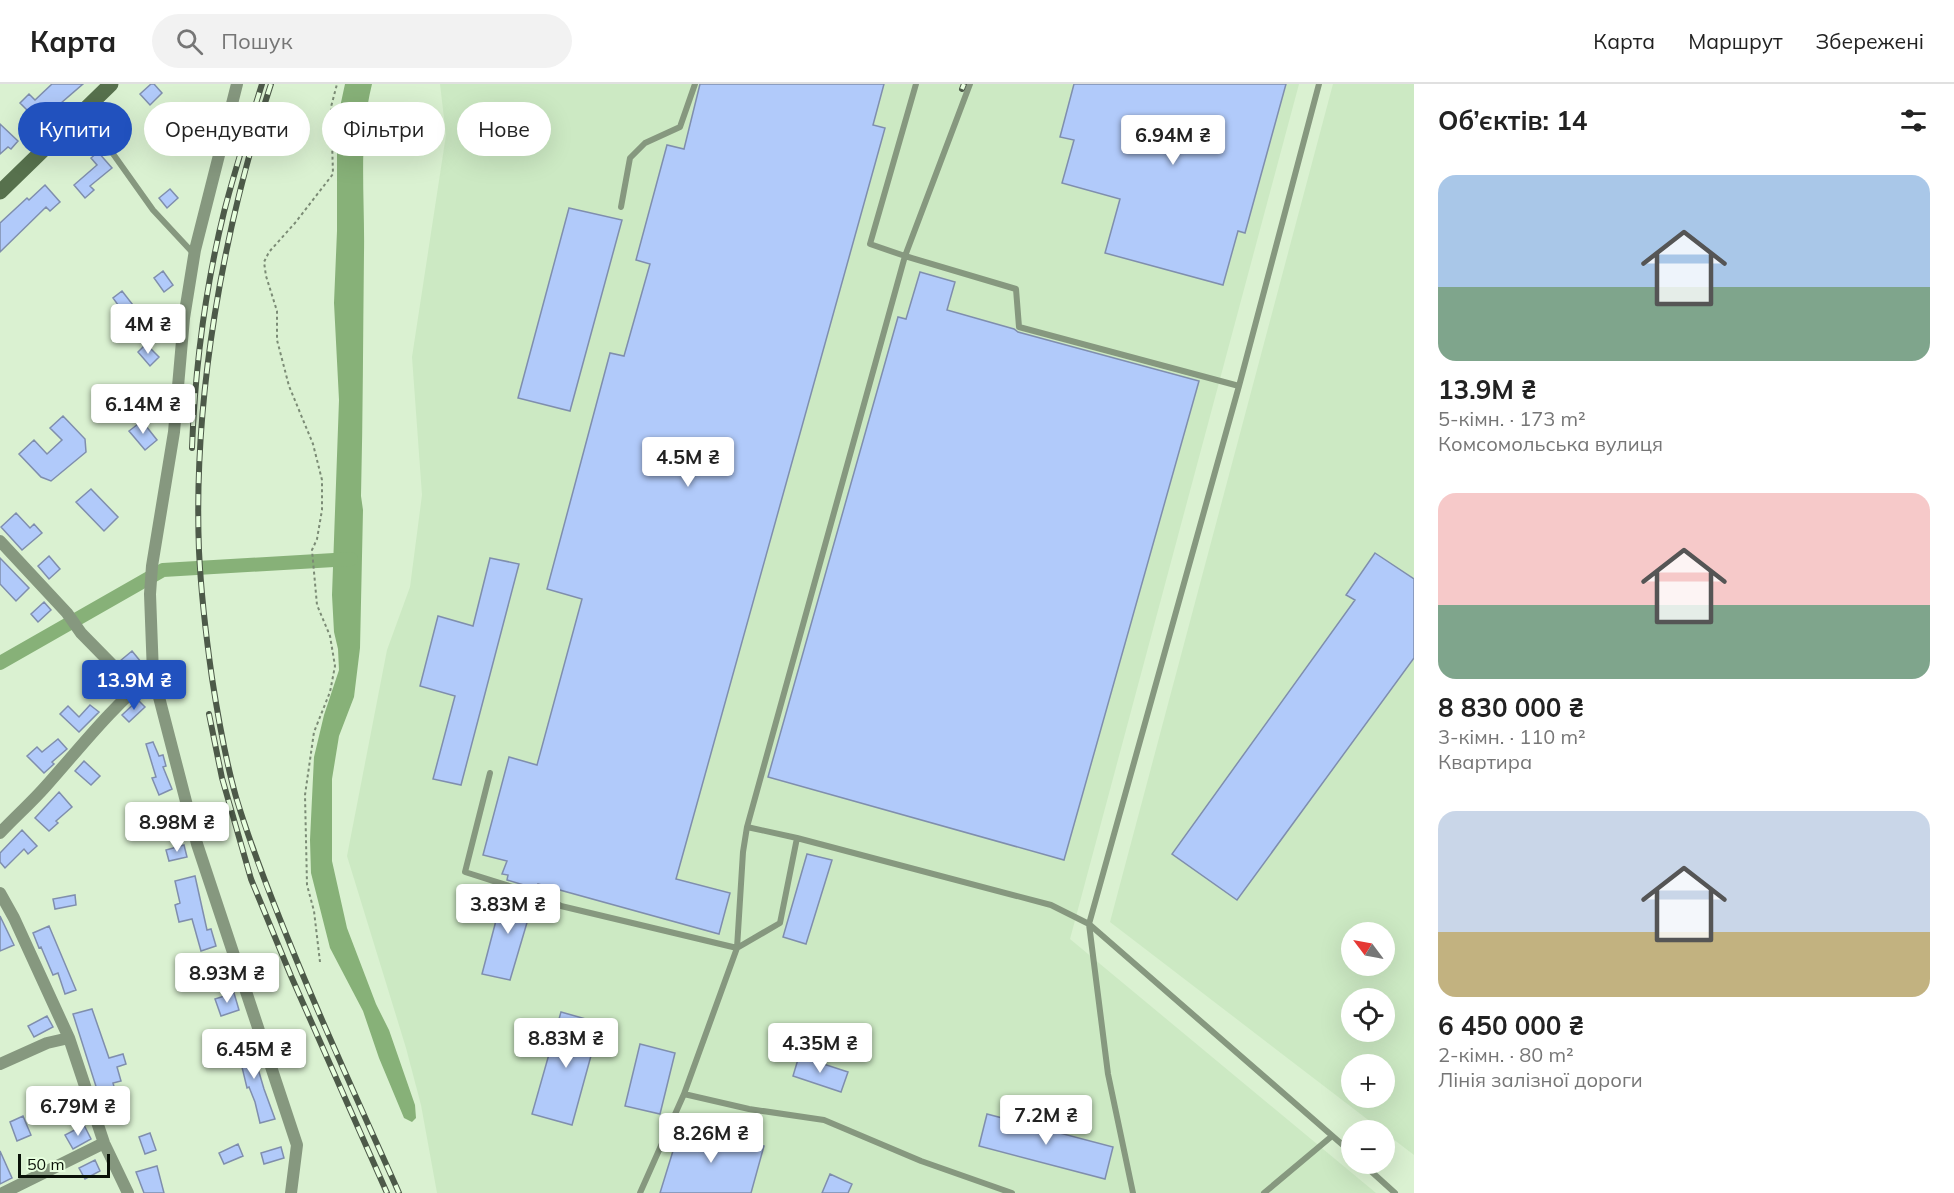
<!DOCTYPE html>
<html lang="uk">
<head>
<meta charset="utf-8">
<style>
  body { margin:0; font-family:Mulish,sans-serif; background:#f2f2f2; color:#222; height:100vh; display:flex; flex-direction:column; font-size:22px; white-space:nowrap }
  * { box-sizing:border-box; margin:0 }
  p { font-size:20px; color:#767676 }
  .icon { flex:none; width:33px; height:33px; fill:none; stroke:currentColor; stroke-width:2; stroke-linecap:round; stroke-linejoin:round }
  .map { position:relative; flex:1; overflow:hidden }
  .drawer { display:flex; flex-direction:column; background:#fff; width:540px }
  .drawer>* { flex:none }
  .guide { position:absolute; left:18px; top:18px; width:570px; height:54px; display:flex; gap:12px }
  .needle { width:39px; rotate:302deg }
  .fabs { position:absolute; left:1341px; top:838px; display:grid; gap:12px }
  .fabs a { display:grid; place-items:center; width:54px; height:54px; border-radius:50%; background:#fff; box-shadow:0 6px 24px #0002; font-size:30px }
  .scale { position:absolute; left:18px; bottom:15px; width:92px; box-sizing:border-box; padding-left:6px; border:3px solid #091107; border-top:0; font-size:16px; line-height:21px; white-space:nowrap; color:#091107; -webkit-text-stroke:4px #e7ffde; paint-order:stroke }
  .price { position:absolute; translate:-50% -51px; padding:0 14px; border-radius:6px; background:#fff; color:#222; font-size:20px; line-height:39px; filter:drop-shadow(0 2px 3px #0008) }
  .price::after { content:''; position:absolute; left:50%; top:36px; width:18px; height:14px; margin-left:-9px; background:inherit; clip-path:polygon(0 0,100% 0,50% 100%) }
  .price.current { background:#2151be; color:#fff }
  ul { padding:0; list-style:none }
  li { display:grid; align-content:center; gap:12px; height:318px; padding:0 24px }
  li span { display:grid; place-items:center; height:186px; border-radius:18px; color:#555 }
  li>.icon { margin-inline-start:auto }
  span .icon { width:108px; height:108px; fill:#fffc; stroke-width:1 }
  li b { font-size:26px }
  h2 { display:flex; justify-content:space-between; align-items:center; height:72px; padding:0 24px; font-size:26px }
  .tag { padding:0 21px; border-radius:27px; background:#fff; box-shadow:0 6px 24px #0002; font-size:21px; line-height:54px }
  .tag.current { background:#2151be; color:#fff }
  header { display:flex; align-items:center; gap:36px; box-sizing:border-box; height:84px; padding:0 30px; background:#fff; border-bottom:2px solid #e0e0e0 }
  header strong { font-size:28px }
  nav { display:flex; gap:33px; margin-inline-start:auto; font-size:21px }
  .search { width:420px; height:54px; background:#f2f2f2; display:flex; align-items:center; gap:15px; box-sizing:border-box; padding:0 21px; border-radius:33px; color:#767676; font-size:22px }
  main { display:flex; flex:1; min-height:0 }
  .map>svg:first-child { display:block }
  .built { fill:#cce9c3; fill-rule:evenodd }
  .water { fill:#87b178 }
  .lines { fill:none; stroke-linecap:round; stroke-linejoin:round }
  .canal { stroke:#87b178; stroke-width:14 }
  .building { fill:#b1cafa; stroke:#7f8ead; stroke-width:1.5 }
  .path { stroke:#7b8b75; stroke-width:2; stroke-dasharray:3 3; stroke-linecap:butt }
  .lane { stroke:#86987f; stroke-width:6 }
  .street { stroke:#86987f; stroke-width:12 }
  .secondary { stroke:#57714d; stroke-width:15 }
  .rail-casing { stroke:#4d5a49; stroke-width:6 }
  .rail { stroke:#e7ffde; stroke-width:4; stroke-dasharray:11; stroke-linecap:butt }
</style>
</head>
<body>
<header>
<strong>Карта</strong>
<div class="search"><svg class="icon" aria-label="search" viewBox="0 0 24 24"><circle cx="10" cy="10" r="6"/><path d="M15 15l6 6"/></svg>Пошук</div>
<nav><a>Карта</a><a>Маршрут</a><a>Збережені</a></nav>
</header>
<main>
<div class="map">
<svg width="1414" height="1109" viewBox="0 0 1414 1109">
  <rect width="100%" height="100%" fill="#daf1d1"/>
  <path class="built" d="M440,0H1299L1070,855L1376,1109H437L421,1021L406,964L347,772L387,566L410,503L422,411L412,273L446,51Z
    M1333,0H1414V1071L1110,838ZM1352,849H1384V882H1352ZM1352,915H1384V948H1352ZM1352,981H1384V1014H1352Z"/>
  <path class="water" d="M345,0H372C358,56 365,112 364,169C363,250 363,331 361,412L363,426L360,564L354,613L339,652L332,695V777L347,844L376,920L389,946L415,1021L416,1034L412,1038L404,1034L379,974L363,927L330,864L311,789L310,756L314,673L324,631L339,586L338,565L334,548L332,511L339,316L334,219L337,147V37Z"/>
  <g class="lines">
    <path class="canal" d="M0,579L163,486L351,475"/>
  </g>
  <path class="building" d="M52,0H83L39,38L20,19L29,10L35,16Z
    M151,0H154L162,9L150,21L140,10Z
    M700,0H884L873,41L885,44L676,795L730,809L719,850L538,800L537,805L507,796L508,791L502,790L507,777L483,771L509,673L537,681L582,515L547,505L610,269L624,272L650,180L636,176L667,61L684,65Z
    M1074,0H1286L1245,149L1238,147L1223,201L1105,169L1120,115L1062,99L1074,56L1060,53Z
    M0,40L18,57L11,65L8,63L0,70Z
    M98,68L112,84L90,102L94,106L85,114L74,101L97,81L91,74Z
    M45,101L60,118L50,127L46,123L0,168V139L27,114L29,116Z
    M170,105L178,114L167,124L159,114Z
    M569,124L622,136L570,327L518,314Z
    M163,187L173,201L164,208L154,194Z
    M920,188L955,198L947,226L1014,245L1018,248L1199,297L1064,776L768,693L898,233L906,235Z
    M122,207L133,221L123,228L113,214Z
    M146,260L159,273L150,282L138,268Z
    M137,301L156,324L148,331L129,308Z
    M63,332L85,355L86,368L51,397L41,393L19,370L34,356L47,370L62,356L50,344Z
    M142,337L157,356L145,366L129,347Z
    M91,405L118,433L104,447L76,418Z
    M16,429L30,444L34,440L42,449L22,466L1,443Z
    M1375,469L1414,495V574L1237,816L1172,770L1355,516L1346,511Z
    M49,472L60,485L49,495L38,482Z
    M0,474L29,504L16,517L0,500Z
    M490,474L519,480L461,701L433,695L455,612L420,602L438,532L473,542Z
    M44,518L51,526L38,538L31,530Z
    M132,567L141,578L130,587L120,577Z
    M106,586L123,603L115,611L98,593Z
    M138,616L145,623L129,638L122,631Z
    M90,621L99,628L79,648L60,630L68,622L79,633Z
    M58,655L67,665L52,678L54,680L44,689L27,672L37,663L42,668Z
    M153,658L159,672L163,671L166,682L163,683L172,705L159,711L152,694L156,693L146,660Z
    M84,677L100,692L91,701L75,687Z
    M59,708L72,723L56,737L58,739L49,747L35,734Z
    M173,726L178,740L162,745L158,731Z
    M22,746L37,762L28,770L24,765L5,784L0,778V769Z
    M184,761L187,773L169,777L166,766Z
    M807,770L832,776L806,860L783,853Z
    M195,792L207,846L211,845L216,862L201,867L192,835L179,838L175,821L180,819L175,797Z
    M504,806L534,815L510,896L482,890Z
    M75,811L76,821L55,825L53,815Z
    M0,832L14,861L0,867Z
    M49,842L76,906L65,910L58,889L53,891L41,863L39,864L33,849Z
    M234,909L239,926L221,932L215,915Z
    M92,925L109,974L123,970L126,980L117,983L121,997L113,999L119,1021L126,1018L129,1029L107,1037L73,930Z
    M561,928L600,939L572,1041L532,1030Z
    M47,932L53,943L34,953L28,942Z
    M248,951L264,1005L275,1035L260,1039L255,1018L249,1003L247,1004L241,979L243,978L235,956Z
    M640,960L675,969L660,1030L625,1022Z
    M799,972L848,988L841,1008L793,992Z
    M987,1030L1113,1063L1105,1095L979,1062Z
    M23,1032L31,1051L17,1057L10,1038Z
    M84,1041L91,1055L73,1065L65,1051Z
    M681,1041L764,1062L751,1109H660Z
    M150,1049L156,1066L145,1070L139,1053Z
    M238,1060L243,1072L224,1080L219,1069Z
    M281,1063L284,1074L264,1080L261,1069Z
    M0,1067L12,1094L0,1100Z
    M95,1076L100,1087L85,1095L79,1084Z
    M157,1082L164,1109H144L136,1088Z
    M830,1090L852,1100L848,1109H822Z"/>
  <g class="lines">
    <path class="path" d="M320,878L314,827L307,801L305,711L314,648L330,608L335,582L330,552L317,521L312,466L317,455L322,426V396L313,360L289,302L277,256V227L266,192L264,178L269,168L295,139L333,90L331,23L337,0"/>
    <path class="lane" d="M916,0L870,160L905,172L1016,205L1019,243L1239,302
      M970,0L905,172L747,743L743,768L737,864L684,1010L749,1025L824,1036L921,1077L1012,1109
      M1319,0L1239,302L1089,840L1352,1069
      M84,29L153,126L194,170
      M621,123L630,74L645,59L680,43L695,0
      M490,689L465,788L544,813L561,822L737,864L780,839L797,754
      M747,743L797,754L1051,821L1089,840L1108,990L1133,1109
      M1363,1080L1395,1109
      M640,1109L684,1010
      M1264,1109L1332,1052"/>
    <path class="street" d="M237,0L195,166L184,234L174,348L152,482L150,510L153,590L197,760L297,1061L291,1109
      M0,457L67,529L81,549L135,604
      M0,749C15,733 32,718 46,702C80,664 112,622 153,590
      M0,809L14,834L69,954L104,1059L128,1109
      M0,980L47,959L69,954
      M3,1109L104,1059"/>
    <path class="secondary" d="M0,108L111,0"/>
    <defs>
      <path id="rail" d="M271,0C223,145 193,314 199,467C201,509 206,552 212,594C218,633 225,674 236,713C251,763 270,811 290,860C324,944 362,1026 399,1109
        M962,5L964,0
        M192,364C195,284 205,205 224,128C235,85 249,42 262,0
        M209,630L222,694L251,795L291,892L387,1109"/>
    </defs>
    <use href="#rail" class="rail-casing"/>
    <use href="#rail" class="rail"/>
  </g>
</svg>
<div class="fabs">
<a><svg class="needle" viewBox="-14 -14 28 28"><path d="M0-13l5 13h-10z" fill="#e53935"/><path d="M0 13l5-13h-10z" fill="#767676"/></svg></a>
<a><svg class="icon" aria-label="locate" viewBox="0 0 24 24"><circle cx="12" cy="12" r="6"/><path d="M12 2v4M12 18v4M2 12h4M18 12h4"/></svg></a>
<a>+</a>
<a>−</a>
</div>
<div class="scale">50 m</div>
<b class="price" style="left:1173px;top:82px">6.94M ₴</b>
<b class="price" style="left:148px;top:271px">4M ₴</b>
<b class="price" style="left:143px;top:351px">6.14M ₴</b>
<b class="price" style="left:688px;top:404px">4.5M ₴</b>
<b class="price current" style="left:134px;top:627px">13.9M ₴</b>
<b class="price" style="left:177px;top:769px">8.98M ₴</b>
<b class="price" style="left:508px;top:851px">3.83M ₴</b>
<b class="price" style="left:227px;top:920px">8.93M ₴</b>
<b class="price" style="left:566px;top:985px">8.83M ₴</b>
<b class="price" style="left:820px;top:990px">4.35M ₴</b>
<b class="price" style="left:254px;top:996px">6.45M ₴</b>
<b class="price" style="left:78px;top:1053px">6.79M ₴</b>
<b class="price" style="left:1046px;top:1062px">7.2M ₴</b>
<b class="price" style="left:711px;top:1080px">8.26M ₴</b>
<div class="guide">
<a class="tag current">Купити</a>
<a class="tag">Орендувати</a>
<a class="tag">Фільтри</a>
<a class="tag">Нове</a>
</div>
</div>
<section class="drawer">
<h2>Об’єктів: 14<svg class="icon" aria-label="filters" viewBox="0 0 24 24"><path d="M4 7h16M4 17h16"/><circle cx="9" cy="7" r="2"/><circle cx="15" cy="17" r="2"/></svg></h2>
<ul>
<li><span style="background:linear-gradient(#a9c7e8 60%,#7fa58c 0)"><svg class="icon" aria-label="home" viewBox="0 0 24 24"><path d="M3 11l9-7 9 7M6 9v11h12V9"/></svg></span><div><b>13.9M ₴</b><p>5-кімн. · 173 m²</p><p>Комсомольська вулиця</p></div></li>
<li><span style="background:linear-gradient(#f6c9c9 60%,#7fa58c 0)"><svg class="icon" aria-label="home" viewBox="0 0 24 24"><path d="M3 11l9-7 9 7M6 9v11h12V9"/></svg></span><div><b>8 830 000 ₴</b><p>3-кімн. · 110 m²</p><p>Квартира</p></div></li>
<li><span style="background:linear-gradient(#c9d6e8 65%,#c2b280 0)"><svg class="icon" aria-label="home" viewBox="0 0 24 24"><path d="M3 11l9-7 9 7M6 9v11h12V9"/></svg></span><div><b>6 450 000 ₴</b><p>2-кімн. · 80 m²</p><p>Лінія залізної дороги</p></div></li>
</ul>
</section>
</main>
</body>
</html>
